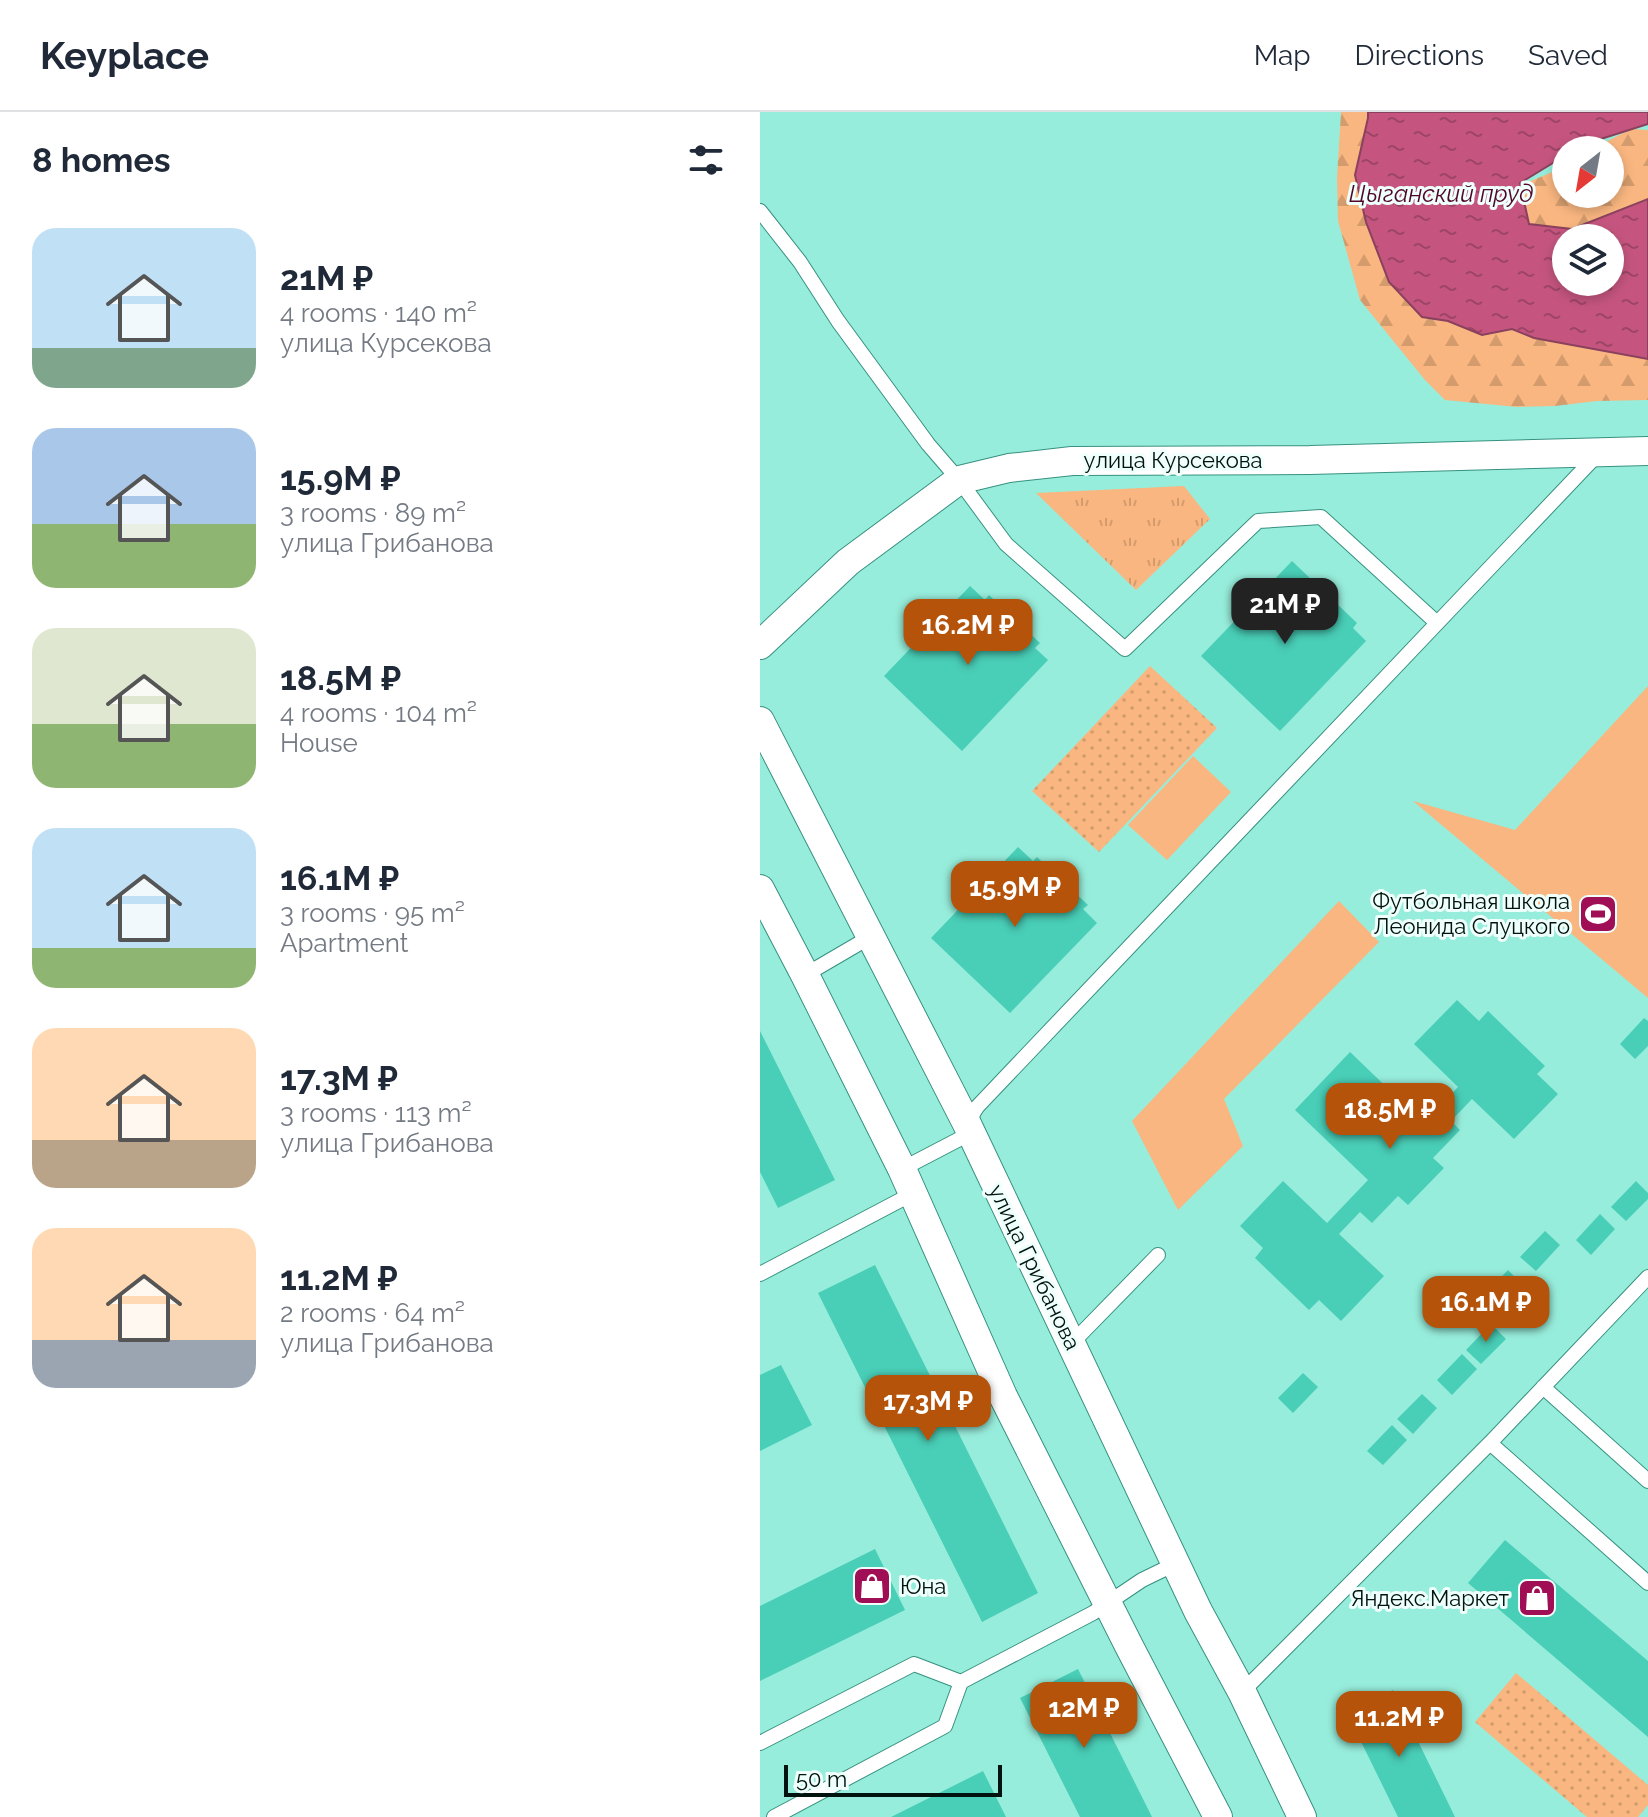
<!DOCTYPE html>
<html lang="en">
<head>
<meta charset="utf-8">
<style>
  body { margin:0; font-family:Raleway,sans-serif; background:#f6f6f7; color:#1f2937; height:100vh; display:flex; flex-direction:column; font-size:30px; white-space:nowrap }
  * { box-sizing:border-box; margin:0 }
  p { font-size:26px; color:#747a83 }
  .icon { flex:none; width:44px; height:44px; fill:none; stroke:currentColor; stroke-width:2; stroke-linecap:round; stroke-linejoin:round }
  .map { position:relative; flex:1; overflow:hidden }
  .panel { display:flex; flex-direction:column; background:#fff; width:760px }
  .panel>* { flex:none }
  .needle { width:52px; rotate:211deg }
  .buttons { position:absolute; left:792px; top:24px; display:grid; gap:16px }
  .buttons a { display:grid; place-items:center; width:72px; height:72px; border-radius:50%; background:#fff; box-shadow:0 4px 12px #0003; font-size:40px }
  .scale { position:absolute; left:24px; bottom:20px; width:218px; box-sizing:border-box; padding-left:8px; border:4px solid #00130e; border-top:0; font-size:22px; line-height:28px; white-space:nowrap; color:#00130e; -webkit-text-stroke:6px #effffb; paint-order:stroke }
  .price { position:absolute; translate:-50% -68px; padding:0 18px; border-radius:16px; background:#b45309; color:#fff; font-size:26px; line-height:52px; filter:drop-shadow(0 2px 4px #0008) }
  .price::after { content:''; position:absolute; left:50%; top:48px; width:24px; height:18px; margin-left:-12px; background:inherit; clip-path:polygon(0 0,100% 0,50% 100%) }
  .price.current { background:#222; color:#fff }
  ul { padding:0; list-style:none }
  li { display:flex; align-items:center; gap:24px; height:200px; padding:0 32px }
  li span { display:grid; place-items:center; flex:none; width:224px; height:160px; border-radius:24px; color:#555 }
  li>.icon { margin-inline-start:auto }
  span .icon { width:96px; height:96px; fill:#fffc; stroke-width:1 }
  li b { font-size:34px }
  h2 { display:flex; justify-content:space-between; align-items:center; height:96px; padding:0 32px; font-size:34px }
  header { display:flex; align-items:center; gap:48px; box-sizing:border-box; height:112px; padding:0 40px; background:#fff; border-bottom:2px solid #e0e1e3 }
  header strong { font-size:38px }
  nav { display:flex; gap:44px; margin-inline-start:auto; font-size:28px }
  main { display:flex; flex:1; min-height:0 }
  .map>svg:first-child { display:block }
  .grass { fill:url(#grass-tufts) }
  .forest { fill:url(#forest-firs); fill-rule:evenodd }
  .park { fill:url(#park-dots) }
  .garden { fill:#f9b680 }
  .water { fill:url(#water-ripples); stroke:#8a415d; stroke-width:2; fill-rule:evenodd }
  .building { fill:#49ceb7 }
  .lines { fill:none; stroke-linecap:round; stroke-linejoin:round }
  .service-casing { stroke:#379180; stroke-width:16 }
  .minor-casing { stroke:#379180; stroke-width:30 }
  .service { stroke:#fff; stroke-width:14 }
  .minor { stroke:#fff; stroke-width:28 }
  .labels { text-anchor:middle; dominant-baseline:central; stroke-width:6; stroke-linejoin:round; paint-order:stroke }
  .street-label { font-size:22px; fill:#00130e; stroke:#effffb }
  .poi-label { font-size:22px; fill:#00130e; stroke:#effffb; text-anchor:end }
  .water-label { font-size:24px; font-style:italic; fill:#510629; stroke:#effffb }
</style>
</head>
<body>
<header>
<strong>Keyplace</strong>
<nav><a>Map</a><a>Directions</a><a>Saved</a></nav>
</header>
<main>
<section class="panel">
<h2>8 homes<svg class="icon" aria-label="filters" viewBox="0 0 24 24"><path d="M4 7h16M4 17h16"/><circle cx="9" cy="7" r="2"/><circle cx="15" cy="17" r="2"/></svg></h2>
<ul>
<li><span style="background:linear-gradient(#bfe0f5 75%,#7fa58c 0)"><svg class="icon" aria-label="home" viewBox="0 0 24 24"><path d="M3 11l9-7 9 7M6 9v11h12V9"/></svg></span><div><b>21M ₽</b><p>4 rooms · 140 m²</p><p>улица Курсекова</p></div></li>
<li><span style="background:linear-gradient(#a9c7e8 60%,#8fb573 0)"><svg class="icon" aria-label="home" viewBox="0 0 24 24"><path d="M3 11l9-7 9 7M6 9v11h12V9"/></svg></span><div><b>15.9M ₽</b><p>3 rooms · 89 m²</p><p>улица Грибанова</p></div></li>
<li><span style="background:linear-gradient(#dfe7d0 60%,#8fb573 0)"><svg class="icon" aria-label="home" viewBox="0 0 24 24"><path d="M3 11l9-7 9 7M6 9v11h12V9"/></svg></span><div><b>18.5M ₽</b><p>4 rooms · 104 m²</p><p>House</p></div></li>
<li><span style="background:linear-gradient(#bfe0f5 75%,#8fb573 0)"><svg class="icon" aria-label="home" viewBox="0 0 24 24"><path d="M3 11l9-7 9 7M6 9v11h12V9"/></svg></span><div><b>16.1M ₽</b><p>3 rooms · 95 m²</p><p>Apartment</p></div></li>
<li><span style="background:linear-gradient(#ffd9b3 70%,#b9a48a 0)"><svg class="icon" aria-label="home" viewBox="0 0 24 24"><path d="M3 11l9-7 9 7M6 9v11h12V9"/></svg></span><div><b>17.3M ₽</b><p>3 rooms · 113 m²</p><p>улица Грибанова</p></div></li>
<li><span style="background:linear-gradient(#ffd9b3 70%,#9aa5b1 0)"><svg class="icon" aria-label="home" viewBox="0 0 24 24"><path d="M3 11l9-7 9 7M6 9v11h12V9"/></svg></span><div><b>11.2M ₽</b><p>2 rooms · 64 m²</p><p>улица Грибанова</p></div></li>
</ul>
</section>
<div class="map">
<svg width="888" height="1705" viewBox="0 0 888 1705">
  <defs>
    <pattern id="grass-tufts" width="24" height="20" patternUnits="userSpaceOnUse" patternTransform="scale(2)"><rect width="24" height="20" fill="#f9b680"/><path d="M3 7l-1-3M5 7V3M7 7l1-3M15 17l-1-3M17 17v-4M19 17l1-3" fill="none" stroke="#d49c6d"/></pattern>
    <pattern id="forest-firs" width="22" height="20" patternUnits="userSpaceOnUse" patternTransform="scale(2)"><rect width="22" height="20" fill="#f9b680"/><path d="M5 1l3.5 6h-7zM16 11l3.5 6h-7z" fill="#d49c6d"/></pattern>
    <pattern id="park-dots" width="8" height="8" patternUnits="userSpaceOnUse" patternTransform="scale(2)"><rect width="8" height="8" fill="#f9b680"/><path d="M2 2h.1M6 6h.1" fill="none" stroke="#d49c6d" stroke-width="1.8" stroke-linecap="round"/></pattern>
    <pattern id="water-ripples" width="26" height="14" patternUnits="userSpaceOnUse" patternTransform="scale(2)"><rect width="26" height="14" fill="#c5557f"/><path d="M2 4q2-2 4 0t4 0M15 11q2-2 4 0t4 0" fill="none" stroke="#9e4566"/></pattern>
  </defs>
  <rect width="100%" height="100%" fill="#97eddb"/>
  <path class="grass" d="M424,374L450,407L376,478L276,381Z"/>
  <path class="forest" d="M581,0H627L749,78L790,61L806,52V82H850V38H830L871,17L888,18V288L837,289L795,294L757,295L685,288L665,268L600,188L578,109L577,66ZM806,126H850V170H806Z"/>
  <path class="park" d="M390,554L457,616L339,740L272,679Z
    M756,1561L888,1673V1693L878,1705H827L715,1610Z"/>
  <path class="garden" d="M888,574V886L653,689L755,718Z
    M433,644L471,680L407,748L368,713Z
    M579,789L619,830L464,987L483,1034L418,1098L372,1009Z"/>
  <path class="water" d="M608,0H888V12L822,33L814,38H806V43L760,71L769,112L812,117L888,87V247L774,226L752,217L722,223L688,209L662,205L629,170L606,110L595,63L608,6ZM806,126H850V170H806Z"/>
  <path class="building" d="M532,449L597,511L593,516L606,529L520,619L441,544Z
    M210,474L225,488L229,483L280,531L275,536L288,548L202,639L124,564Z
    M258,735L273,749L277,745L328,793L323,797L337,811L250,901L171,826Z
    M697,888L719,909L728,899L785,954L777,962L798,982L754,1027L712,987L691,1009L700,1018L673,1046L684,1056L648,1093L638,1084L612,1111L600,1100L579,1122L624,1164L581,1209L559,1188L549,1198L495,1146L503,1136L480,1114L523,1069L567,1111L608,1068L535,998L590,940L664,1011L698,975L654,932Z
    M884,906L888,909V934L875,947L860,932Z
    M0,919L75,1068L18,1096L0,1060Z
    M876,1069L888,1081V1087L866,1109L851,1095Z
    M840,1102L855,1117L831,1143L816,1128Z
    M785,1119L800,1133L776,1159L760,1145Z
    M115,1153L278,1481L222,1510L58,1181Z
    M748,1158L763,1173L738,1198L723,1184Z
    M731,1212L746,1227L721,1252L706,1238Z
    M702,1242L717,1257L692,1283L677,1268Z
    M21,1253L52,1313L0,1339V1263Z
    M543,1261L558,1275L533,1301L518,1286Z
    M662,1282L677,1296L653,1322L637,1307Z
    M632,1313L647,1328L623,1353L607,1339Z
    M745,1428L888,1549V1625L708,1471Z
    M115,1437L145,1498L0,1569V1494Z
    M318,1557L392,1705H320L260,1586Z
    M633,1578L695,1705H638L587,1601Z
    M223,1659L246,1705H131Z"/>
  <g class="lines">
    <defs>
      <path id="service" d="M0,99L40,150L78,209L168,332L199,368L246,432L365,537L498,409L561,405L677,511
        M45,863L110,825
        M207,1012L217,995L839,341
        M142,1057L211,1021
        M0,1162L152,1082
        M312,1231L398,1143
        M783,1275L888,1369
        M730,1331L888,1471
        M482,1580L730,1331L888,1165
        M0,1631L154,1552L201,1570
        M14,1705L185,1614L201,1570L333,1501L382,1468L415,1452"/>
      <path id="minor" d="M0,533L88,450L199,368L249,356L312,349L550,348L888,339
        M0,609L207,1012L438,1499L482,1580L542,1705
        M0,777L45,863L142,1057L243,1284L369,1534L458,1705"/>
    </defs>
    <use href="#service" class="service-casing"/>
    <use href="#minor" class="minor-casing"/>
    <use href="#service" class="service"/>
    <use href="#minor" class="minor"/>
  </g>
  <defs>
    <symbol id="stadium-square" viewBox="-11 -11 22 22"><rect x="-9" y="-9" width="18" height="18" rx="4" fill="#a00f56" stroke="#effffb"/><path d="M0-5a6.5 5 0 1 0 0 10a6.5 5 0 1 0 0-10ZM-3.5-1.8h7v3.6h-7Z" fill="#fff"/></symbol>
    <symbol id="shop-square" viewBox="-11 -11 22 22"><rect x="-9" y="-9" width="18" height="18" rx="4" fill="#a00f56" stroke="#effffb"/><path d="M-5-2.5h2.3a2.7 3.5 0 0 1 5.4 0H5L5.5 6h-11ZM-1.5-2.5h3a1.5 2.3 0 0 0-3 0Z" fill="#fff"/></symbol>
  </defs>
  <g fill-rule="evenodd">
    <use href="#stadium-square" x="816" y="780" width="44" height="44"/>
    <use href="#shop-square" x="90" y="1452" width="44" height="44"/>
    <use href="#shop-square" x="755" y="1464" width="44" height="44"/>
  </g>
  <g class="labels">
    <g class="street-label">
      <text x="413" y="348">улица Курсекова</text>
      <text transform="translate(275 1155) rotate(64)">улица Грибанова</text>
    </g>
    <g class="poi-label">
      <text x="810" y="789">Футбольная школа<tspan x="810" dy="25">Леонида Слуцкого</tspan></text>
      <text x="140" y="1474" text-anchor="start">Юна</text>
      <text x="749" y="1486">Яндекс.Маркет</text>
    </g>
    <g class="water-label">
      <text x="681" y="81">Цыганский пруд</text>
    </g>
  </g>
</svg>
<div class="buttons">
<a><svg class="needle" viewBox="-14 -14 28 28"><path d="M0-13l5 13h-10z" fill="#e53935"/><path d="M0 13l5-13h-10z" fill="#747a83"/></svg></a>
<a><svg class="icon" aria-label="layers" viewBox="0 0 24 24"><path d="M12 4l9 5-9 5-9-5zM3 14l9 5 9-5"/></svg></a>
</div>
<div class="scale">50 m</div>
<b class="price current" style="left:525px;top:534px">21M ₽</b>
<b class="price" style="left:208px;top:555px">16.2M ₽</b>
<b class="price" style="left:255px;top:817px">15.9M ₽</b>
<b class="price" style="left:630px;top:1039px">18.5M ₽</b>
<b class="price" style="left:726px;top:1232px">16.1M ₽</b>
<b class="price" style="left:168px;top:1331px">17.3M ₽</b>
<b class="price" style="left:324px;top:1638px">12M ₽</b>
<b class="price" style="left:639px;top:1647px">11.2M ₽</b>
</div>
</main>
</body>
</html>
